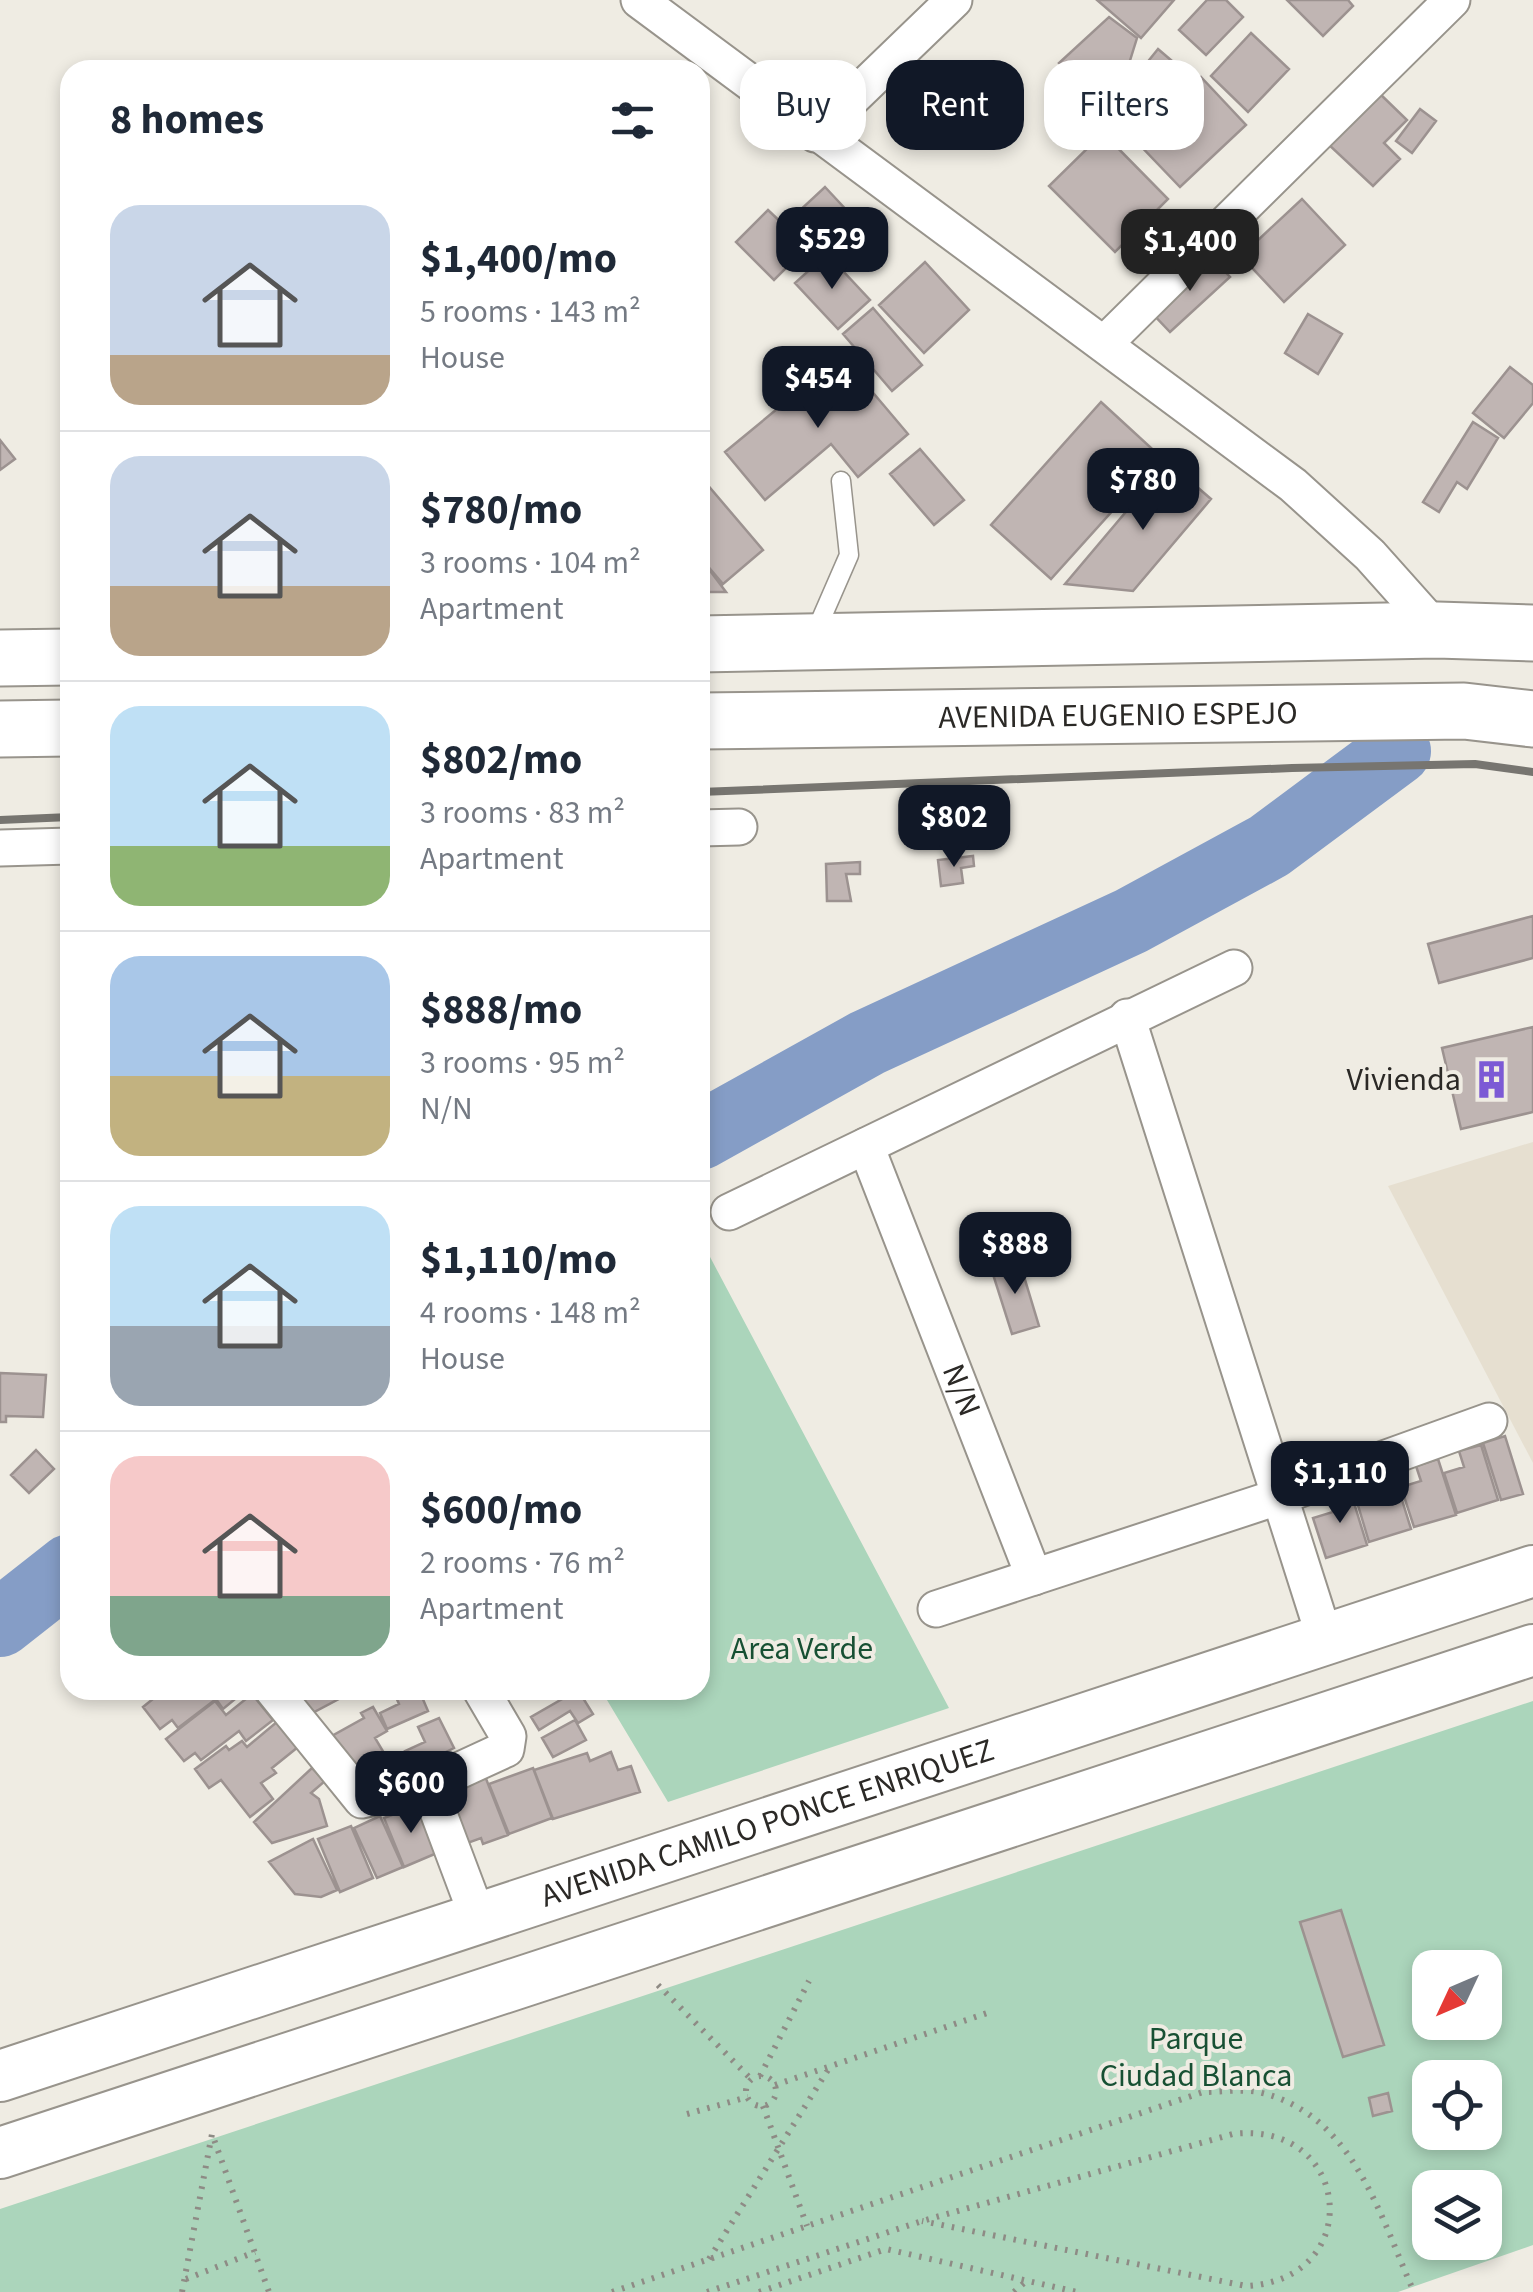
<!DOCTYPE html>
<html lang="en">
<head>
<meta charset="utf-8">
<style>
  body { margin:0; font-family:"Source Sans 3",sans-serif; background:#f2f2f3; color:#1f2937; height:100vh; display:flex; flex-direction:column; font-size:38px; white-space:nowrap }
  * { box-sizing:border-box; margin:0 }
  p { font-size:32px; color:#747a83 }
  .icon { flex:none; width:55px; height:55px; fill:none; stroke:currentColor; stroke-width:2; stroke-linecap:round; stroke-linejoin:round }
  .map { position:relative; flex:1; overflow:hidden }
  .drawer { position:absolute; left:60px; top:60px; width:650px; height:1640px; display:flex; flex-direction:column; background:#fff; border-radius:30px; box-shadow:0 5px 15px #0003 }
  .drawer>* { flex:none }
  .top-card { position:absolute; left:740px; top:60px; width:642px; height:90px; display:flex; gap:20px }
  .needle { width:65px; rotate:226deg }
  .buttons { position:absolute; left:1412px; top:1950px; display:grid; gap:20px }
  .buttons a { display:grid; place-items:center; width:90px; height:90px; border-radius:20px; background:#fff; box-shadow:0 5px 15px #0003; font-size:50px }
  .price { position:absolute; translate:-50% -85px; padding:0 22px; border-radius:20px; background:#111827; color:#fff; font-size:32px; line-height:65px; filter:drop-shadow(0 2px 5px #0008) }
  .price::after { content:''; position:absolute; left:50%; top:60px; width:30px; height:22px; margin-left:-15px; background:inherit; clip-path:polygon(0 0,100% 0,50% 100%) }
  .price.active { background:#222; color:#fff }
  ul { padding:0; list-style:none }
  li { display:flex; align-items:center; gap:30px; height:250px; padding:0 50px }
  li+li { border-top:2px solid #e0e1e3 }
  li span { display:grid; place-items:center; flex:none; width:280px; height:200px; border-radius:30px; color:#555 }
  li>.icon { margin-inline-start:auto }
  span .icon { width:120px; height:120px; fill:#fffc; stroke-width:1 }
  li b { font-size:42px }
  h2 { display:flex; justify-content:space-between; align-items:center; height:120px; padding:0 50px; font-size:42px }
  .chip { padding:0 35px; border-radius:30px; background:#fff; box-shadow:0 5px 15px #0003; font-size:35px; line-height:90px }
  .chip.active { background:#111827; color:#fff }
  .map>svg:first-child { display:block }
  .built { fill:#e6dfd0 }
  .green { fill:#abd5bb; fill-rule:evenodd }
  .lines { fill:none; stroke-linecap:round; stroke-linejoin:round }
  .river { stroke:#859dc6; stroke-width:68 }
  .building { fill:#c0b5b3; stroke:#9c9290; stroke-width:2.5 }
  .lane-casing { stroke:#98948c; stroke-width:21 }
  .street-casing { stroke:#98948c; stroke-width:39 }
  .secondary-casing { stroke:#98948c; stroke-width:54 }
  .primary-casing { stroke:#98948c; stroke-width:59 }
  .path { stroke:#8e8b85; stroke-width:6; stroke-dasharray:2.5 8; stroke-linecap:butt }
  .lane { stroke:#fff; stroke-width:18 }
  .street { stroke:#fff; stroke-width:35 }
  .secondary { stroke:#fff; stroke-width:50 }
  .primary { stroke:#fff; stroke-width:55 }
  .rail { stroke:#777570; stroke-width:8 }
  .labels { text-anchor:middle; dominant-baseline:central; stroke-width:8; stroke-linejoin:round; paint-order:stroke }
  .street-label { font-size:32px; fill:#2b2926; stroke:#efece3 }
  .poi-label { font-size:32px; fill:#2b2926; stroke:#efece3; text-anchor:end }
  .park-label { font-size:32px; fill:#175033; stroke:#efece3 }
</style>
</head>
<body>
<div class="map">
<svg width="1533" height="2292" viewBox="0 0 1533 2292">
  <rect width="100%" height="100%" fill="#efece3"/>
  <path class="built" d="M1533,1142V1463L1388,1186Z"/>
  <path class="green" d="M700,1238L949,1708L668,1802L601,1690H700Z
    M1533,1701V2245L1398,2292H0V2209ZM1430,1968H1485V2022H1430ZM1430,2078H1485V2132H1430ZM1430,2188H1485V2242H1430Z"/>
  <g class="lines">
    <path class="river" d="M700,1136L867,1043L1131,921L1269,846L1397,751
      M0,1623L70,1568"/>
  </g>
  <path class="building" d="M1097,0H1174L1141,38Z
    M1207,0H1226L1243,17L1206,55L1179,30Z
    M1287,0H1348L1353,6L1323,36Z
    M1109,17L1137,38L1113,115L1059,63Z
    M1251,33L1289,69L1248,112L1211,76Z
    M1158,49L1186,73L1154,113L1125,90Z
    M1201,77L1246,125L1180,187L1135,140Z
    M1378,92L1407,120L1384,143L1400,159L1373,186L1328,144Z
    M1420,109L1436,121L1412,153L1396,141Z
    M1103,133L1168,199L1115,252L1049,186Z
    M825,187L864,229L836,255L797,213Z
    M1302,199L1345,245L1284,302L1241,256Z
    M768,210L807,247L774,280L736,242Z
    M827,254L870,300L838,329L795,283Z
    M1210,256L1230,277L1170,332L1151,312Z
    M925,262L969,310L924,353L879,305Z
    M873,308L922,365L892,391L843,334Z
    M1308,314L1342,334L1318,374L1285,353Z
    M834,362H847L908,434L858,477L831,444L765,500L725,452Z
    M1510,367L1533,385V403L1504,438L1473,413Z
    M1101,402L1161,457L1051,579L991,525Z
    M1473,422L1498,438L1467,489L1457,482L1439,512L1423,502Z
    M0,440L15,459L0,470Z
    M920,449L964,500L934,525L890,474Z
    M1168,462L1211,499L1133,591L1065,584Z
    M700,476L763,550L723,584L700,557Z
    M702,560L726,592H700Z
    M973,856L974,866L961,868L963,883L941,886L938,860Z
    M860,862V874H846L851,901H827L826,864Z
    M1533,916V958L1439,983L1428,944Z
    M1533,1027V1112L1461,1129L1442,1048Z
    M1019,1260L1039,1326L1012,1334L991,1268Z
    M0,1373L46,1375L43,1417L6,1416V1422H0Z
    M1505,1436L1523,1494L1501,1500L1483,1443Z
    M1481,1445L1498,1500L1457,1513L1444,1473L1464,1467L1459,1451Z
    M36,1450L54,1469L29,1493L11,1475Z
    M1438,1459L1456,1515L1414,1527L1401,1487L1421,1481L1416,1466Z
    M1394,1474L1411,1529L1369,1542L1357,1502L1376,1496L1371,1481Z
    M1350,1490L1367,1545L1326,1558L1313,1518L1333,1512L1328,1497Z
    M164,1690H246L223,1709L216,1699L178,1728L172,1720L160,1729L143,1707Z
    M285,1690H348L350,1693L301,1719Z
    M393,1690H419L428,1711L387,1729L380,1713L399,1704Z
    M578,1690L593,1714L578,1723L570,1711L539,1730L531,1717Z
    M252,1694L273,1720L246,1741L239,1731L201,1760L195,1753L184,1761L166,1739L215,1701L226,1715Z
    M373,1707L387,1731L375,1738L387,1758L353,1777L330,1737L364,1718L361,1713Z
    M439,1718L454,1748L413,1768L405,1751L425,1742L418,1727Z
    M575,1720L586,1740L553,1757L542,1738Z
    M278,1721L298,1747L272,1768L276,1773L261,1783L273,1799L250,1817L221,1780L209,1788L195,1769L226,1746L229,1750L242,1741L247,1747Z
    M611,1752L618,1770L631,1766L640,1792L553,1819L534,1770L587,1753L590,1761Z
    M312,1768L325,1781L311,1793L319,1799L327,1826L272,1843L254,1822Z
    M533,1768L552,1818L509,1834L489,1784Z
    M483,1771L508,1835L483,1844L481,1838L462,1845L445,1803L465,1796L459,1780Z
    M418,1805L437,1853L404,1867L384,1818Z
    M380,1816L403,1867L377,1878L354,1828Z
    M351,1826L373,1878L340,1892L318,1839Z
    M313,1839L337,1890L321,1897L295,1894L269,1862Z
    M1341,1910L1384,2045L1343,2057L1300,1922Z
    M1388,2093L1392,2111L1373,2116L1369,2098Z"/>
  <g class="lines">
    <defs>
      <path id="lane" d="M815,633L849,555L841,481"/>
      <g id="street">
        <path d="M639,0L1293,485L1370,555L1437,630"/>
        <path d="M815,134L954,0"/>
        <path d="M1104,344L1452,0"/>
        <path d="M700,828L739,827"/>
        <path d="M0,848L70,846"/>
        <path d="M1127,1017L1325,1639"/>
        <path id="s1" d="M866,1146L1034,1577"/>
        <path d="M729,1212L1234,968"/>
        <path d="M936,1609L1281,1496L1489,1421"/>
        <path d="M273,1690L362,1800L428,1785L478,1918"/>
        <path d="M428,1785L506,1749L508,1736L481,1690"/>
      </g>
      <g id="secondary">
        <path id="s2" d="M0,2076L1533,1571"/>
        <path d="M0,2153L1533,1650"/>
      </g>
      <g id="primary">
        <path d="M700,644L1437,630L1533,633"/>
        <path d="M0,658L70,657"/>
        <path id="s3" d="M700,721L1464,711L1533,719"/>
        <path d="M0,729L70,728"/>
      </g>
    </defs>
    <use href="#lane" class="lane-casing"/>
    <use href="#street" class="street-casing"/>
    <use href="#secondary" class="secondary-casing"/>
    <use href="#primary" class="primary-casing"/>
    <path class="path" d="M658,1985L752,2080
      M760,2076L809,1981
      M746 2091a15 15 0 1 1 30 0a15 15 0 1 1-30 0Z
      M775,2085L990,2012
      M763,2106L807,2226
      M687,2114L748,2097
      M709,2259L831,2065
      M186,2279L255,2252
      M182,2292L212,2134L269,2292
      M612,2292L1203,2092C1220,2092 1241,2089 1258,2092C1353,2113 1379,2214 1414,2292
      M707,2292L922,2221L1233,2134C1352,2120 1367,2280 1246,2286L922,2221
      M759,2292L886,2249L1077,2292
      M1014,2292L1025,2282"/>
    <use href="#lane" class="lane"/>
    <use href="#street" class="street"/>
    <use href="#secondary" class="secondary"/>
    <use href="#primary" class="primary"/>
    <path class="rail" d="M700,792L1292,768L1475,764L1533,772
      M0,820L70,817"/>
  </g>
  <defs>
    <symbol id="building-bare" viewBox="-9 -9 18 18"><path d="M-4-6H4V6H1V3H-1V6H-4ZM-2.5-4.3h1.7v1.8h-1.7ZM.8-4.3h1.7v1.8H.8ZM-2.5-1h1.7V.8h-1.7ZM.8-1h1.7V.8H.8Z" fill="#7c5ad5" stroke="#efece3" stroke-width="2.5" paint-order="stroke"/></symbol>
  </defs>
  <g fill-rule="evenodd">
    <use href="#building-bare" x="1464" y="1052" width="55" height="55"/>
  </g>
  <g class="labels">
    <g class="street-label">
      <text stroke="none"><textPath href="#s3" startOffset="418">AVENIDA EUGENIO ESPEJO</textPath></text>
      <text stroke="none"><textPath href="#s1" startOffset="262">N/N</textPath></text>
      <text stroke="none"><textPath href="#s2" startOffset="808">AVENIDA CAMILO PONCE ENRIQUEZ</textPath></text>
    </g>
    <g class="poi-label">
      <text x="1461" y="1080">Vivienda</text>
    </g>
    <g class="park-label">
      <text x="802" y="1649">Area Verde</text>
      <text x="1196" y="2039">Parque<tspan x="1196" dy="37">Ciudad Blanca</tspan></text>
    </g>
  </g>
</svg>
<div class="buttons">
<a><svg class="needle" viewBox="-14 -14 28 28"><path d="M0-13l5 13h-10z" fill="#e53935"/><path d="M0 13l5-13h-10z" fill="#747a83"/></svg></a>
<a><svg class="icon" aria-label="locate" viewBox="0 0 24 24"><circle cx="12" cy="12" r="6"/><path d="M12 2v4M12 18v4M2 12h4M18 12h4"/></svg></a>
<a><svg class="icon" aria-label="layers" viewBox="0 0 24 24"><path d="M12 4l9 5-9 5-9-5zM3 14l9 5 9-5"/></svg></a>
</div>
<b class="price" style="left:832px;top:292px">$529</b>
<b class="price active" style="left:1190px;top:294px">$1,400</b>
<b class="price" style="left:818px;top:431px">$454</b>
<b class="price" style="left:1143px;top:533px">$780</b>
<b class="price" style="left:954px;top:870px">$802</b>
<b class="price" style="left:1015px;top:1297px">$888</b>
<b class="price" style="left:1340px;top:1526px">$1,110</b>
<b class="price" style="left:411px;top:1836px">$600</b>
<div class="top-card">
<a class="chip">Buy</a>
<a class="chip active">Rent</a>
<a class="chip">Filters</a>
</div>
<section class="drawer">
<h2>8 homes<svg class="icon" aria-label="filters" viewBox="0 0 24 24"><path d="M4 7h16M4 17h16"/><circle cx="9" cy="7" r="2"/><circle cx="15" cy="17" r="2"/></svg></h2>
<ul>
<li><span style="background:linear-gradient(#c9d6e8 75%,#b9a48a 0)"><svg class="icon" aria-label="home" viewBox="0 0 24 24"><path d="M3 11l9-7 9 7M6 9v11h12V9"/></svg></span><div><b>$1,400/mo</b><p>5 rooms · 143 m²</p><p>House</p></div></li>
<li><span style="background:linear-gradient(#c9d6e8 65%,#b9a48a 0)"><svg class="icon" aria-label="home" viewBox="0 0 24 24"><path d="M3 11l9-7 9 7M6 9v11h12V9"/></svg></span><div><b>$780/mo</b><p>3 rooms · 104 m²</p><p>Apartment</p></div></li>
<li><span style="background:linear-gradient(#bfe0f5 70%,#8fb573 0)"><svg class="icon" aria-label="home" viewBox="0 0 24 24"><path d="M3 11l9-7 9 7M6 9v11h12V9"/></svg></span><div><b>$802/mo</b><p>3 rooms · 83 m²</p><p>Apartment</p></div></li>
<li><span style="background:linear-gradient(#a9c7e8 60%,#c2b280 0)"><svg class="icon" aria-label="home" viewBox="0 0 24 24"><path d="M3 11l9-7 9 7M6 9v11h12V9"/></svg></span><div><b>$888/mo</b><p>3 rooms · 95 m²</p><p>N/N</p></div></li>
<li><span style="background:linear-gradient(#bfe0f5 60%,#9aa5b1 0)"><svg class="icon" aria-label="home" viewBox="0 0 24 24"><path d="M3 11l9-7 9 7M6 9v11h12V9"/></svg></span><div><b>$1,110/mo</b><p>4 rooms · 148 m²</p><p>House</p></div></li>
<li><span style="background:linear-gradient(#f6c9c9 70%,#7fa58c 0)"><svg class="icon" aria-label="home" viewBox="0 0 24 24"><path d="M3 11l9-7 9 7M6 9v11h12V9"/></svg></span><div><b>$600/mo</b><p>2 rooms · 76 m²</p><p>Apartment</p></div></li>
</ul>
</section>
</div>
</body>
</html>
